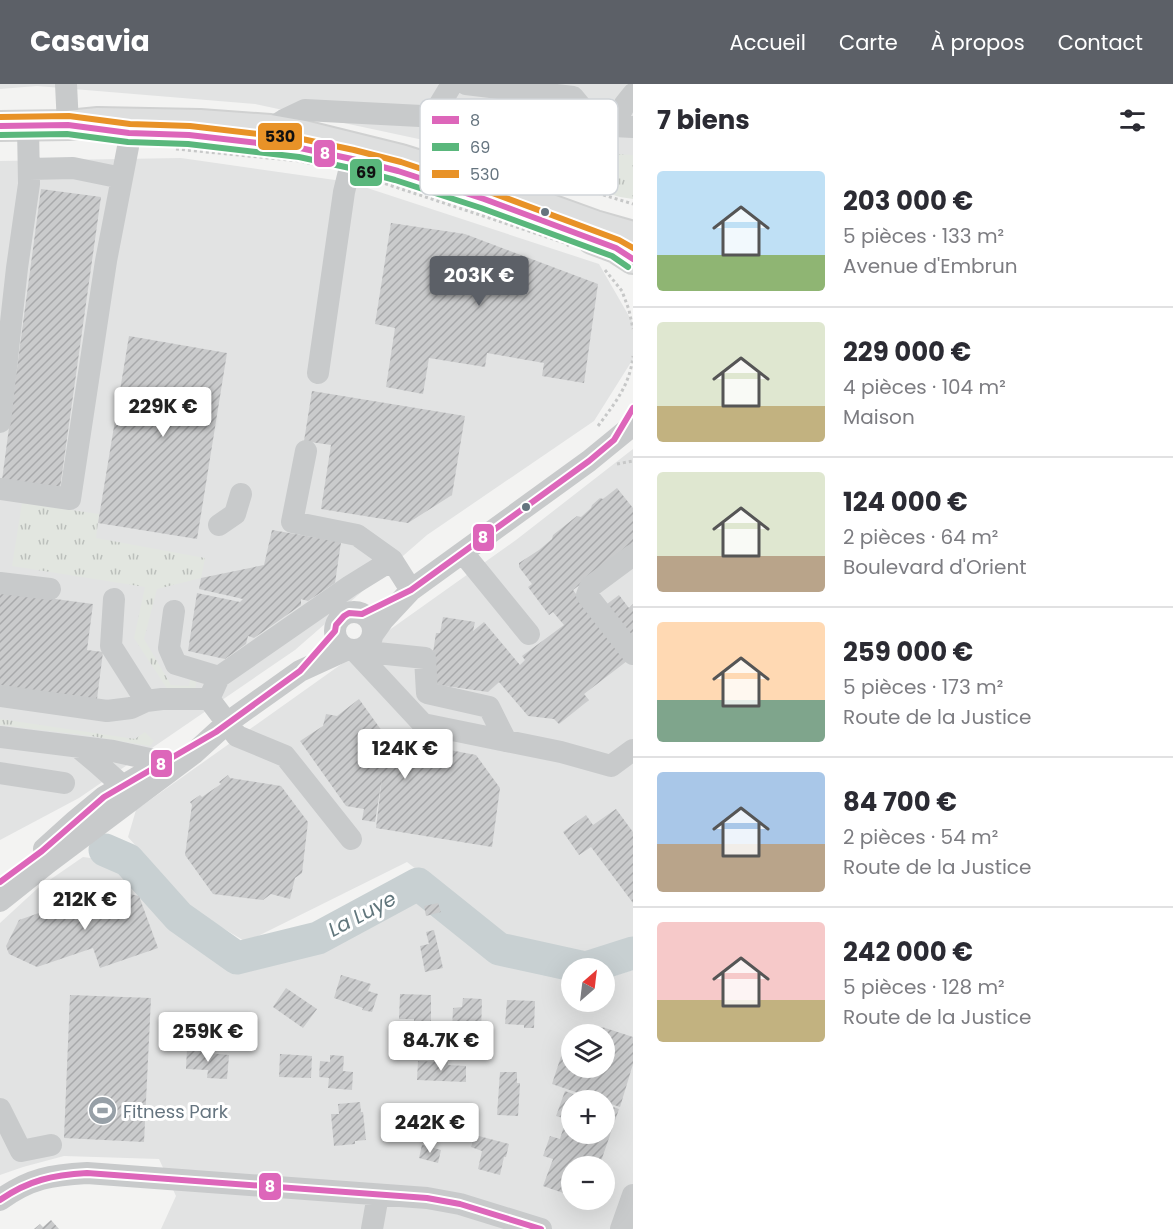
<!DOCTYPE html>
<html lang="fr">
<head>
<meta charset="utf-8">
<style>
  body { margin:0; font-family:Poppins,sans-serif; background:#f2f2f3; color:#2b2b33; height:100vh; display:flex; flex-direction:column; font-size:22px; white-space:nowrap }
  * { box-sizing:border-box; margin:0 }
  p { font-size:20px; color:#7c7c81 }
  .icon { flex:none; width:33px; height:33px; fill:none; stroke:currentColor; stroke-width:2; stroke-linecap:round; stroke-linejoin:round }
  .map { position:relative; flex:1; overflow:hidden }
  .drawer { display:flex; flex-direction:column; background:#fff; width:540px }
  .drawer>* { flex:none }
  .needle { width:39px; rotate:28deg }
  .buttons { position:absolute; left:561px; top:874px; display:grid; gap:12px }
  .buttons a { display:grid; place-items:center; width:54px; height:54px; border-radius:50%; background:#fff; box-shadow:0 6px 24px #0002; font-size:30px }
  .price { position:absolute; translate:-50% -51px; padding:0 14px; border-radius:6px; background:#fff; color:#222; font-size:20px; line-height:39px; filter:drop-shadow(0 2px 3px #0008) }
  .price::after { content:''; position:absolute; left:50%; top:36px; width:18px; height:14px; margin-left:-9px; background:inherit; clip-path:polygon(0 0,100% 0,50% 100%) }
  .price.selected { background:#5c6067; color:#fff }
  ul { padding:0; list-style:none }
  li { display:flex; align-items:center; gap:18px; height:150px; padding:0 24px }
  li+li { border-top:2px solid #e1e1e2 }
  li span { display:grid; place-items:center; flex:none; width:168px; height:120px; border-radius:6px; color:#555 }
  li>.icon { margin-inline-start:auto }
  span .icon { width:72px; height:72px; fill:#fffc; stroke-width:1 }
  li b { font-size:26px }
  h2 { display:flex; justify-content:space-between; align-items:center; height:72px; padding:0 24px; font-size:26px }
  header { display:flex; align-items:center; gap:36px; box-sizing:border-box; height:84px; padding:0 30px; background:#5c6067; color:#fff }
  header strong { font-size:28px }
  nav { display:flex; gap:33px; margin-inline-start:auto; font-size:21px }
  main { display:flex; flex:1; min-height:0 }
  .map>svg:first-child { display:block }
  .built { fill:#e2e3e3; fill-rule:evenodd }
  .grass { fill:url(#grass-tufts) }
  .lines { fill:none; stroke-linecap:round; stroke-linejoin:round }
  .river { stroke:#c8d0d2; stroke-width:33 }
  .building { fill:url(#building-hatch) }
  .major-casing { stroke:#d0d1d1; stroke-width:32 }
  .path { stroke:#c7c8c8; stroke-width:3; stroke-dasharray:3 3; stroke-linecap:butt }
  .minor { stroke:#c8cacb; stroke-width:22 }
  .major { stroke:#dedfdf; stroke-width:28 }
  .bus-1-casing { stroke:#fff; stroke-width:10 }
  .bus-2-casing { stroke:#fff; stroke-width:10 }
  .bus-3-casing { stroke:#fff; stroke-width:10 }
  .bus-1 { stroke:#dd66ba; stroke-width:6 }
  .bus-2 { stroke:#5ab77c; stroke-width:6 }
  .bus-3 { stroke:#e89227; stroke-width:6 }
  .bus-dot { fill:#65747f; stroke:#fff; stroke-width:2 }
  .labels { text-anchor:middle; dominant-baseline:central; stroke-width:6; stroke-linejoin:round; paint-order:stroke }
  .poi-label { font-size:18px; fill:#65747f; stroke:#fff; text-anchor:start }
  .water-label { font-size:20px; font-style:italic; fill:#61767c; stroke:#fff }
  .key { fill:#fff; stroke:#d1d5d9; stroke-width:1.5 }
  .key-label { font-size:16px; fill:#65747f }
  .line-badge { stroke:#fff; stroke-width:2 }
  .badge-label { font-size:16px; text-anchor:middle; font-weight:bold; fill:#fff }
  .pale-badge-label { font-size:16px; text-anchor:middle; font-weight:bold; fill:#111 }
</style>
</head>
<body>
<header>
<strong>Casavia</strong>
<nav><a>Accueil</a><a>Carte</a><a>À propos</a><a>Contact</a></nav>
</header>
<main>
<div class="map">
<svg width="633" height="1145" viewBox="0 0 633 1145">
  <defs>
    <pattern id="grass-tufts" width="24" height="20" patternUnits="userSpaceOnUse" patternTransform="scale(1.5)"><rect width="24" height="20" fill="#e2e6e0"/><path d="M3 7l-1-3M5 7V3M7 7l1-3M15 17l-1-3M17 17v-4M19 17l1-3" fill="none" stroke="#bbbfbb"/></pattern>
    <pattern id="building-hatch" width="6" height="6" patternUnits="userSpaceOnUse" patternTransform="scale(1.5)"><rect width="6" height="6" fill="#cacbcc"/><path d="M-1 1l2-2M0 6l6-6M5 7l2-2" fill="none" stroke="#a8a9ab"/></pattern>
  </defs>
  <rect width="100%" height="100%" fill="#f3f3f2"/>
  <path class="built" d="M0,0H633V95L583,90L255,20L37,2L0,5Z
    M181,74L349,98L599,180L633,239V275L594,337L427,451L295,566L79,714L0,756V77Z
    M633,365V853L580,869L499,850L407,778L246,858L193,826L128,753L136,726L516,456Z
    M83,773L105,776L126,786L236,884L315,861L421,811L492,875L571,895L572,918H604L605,895L633,886V1145H161L176,1112L159,1075L64,1072L23,1083L0,1091V839L38,804ZM572,951H604V984H572ZM572,1017H604V1050H572ZM572,1083H604V1116H572Z"/>
  <path class="grass" d="M422,44L477,50L476,62L633,71V115L620,113L434,56C427,53 423,52 422,44Z
    M22,419L99,430L96,454L205,474L201,494L157,505L144,555L171,601L189,602L191,591L197,592L195,608L168,606L134,554L145,503L12,482Z
    M0,635L135,655L145,648L154,657L150,662L91,652L0,641Z"/>
  <g class="lines">
    <path class="river" d="M105,766L128,776L179,833L237,874L318,854L418,800L499,865L586,884L633,869"/>
  </g>
  <path class="building" d="M41,105L101,113L60,404L2,396Z
    M391,139L465,150L598,200L584,299L542,292L544,279L487,269L485,283L429,274L423,310L386,303L395,244L375,240Z
    M129,252L227,269L197,455L98,439Z
    M312,307L465,332L452,411L408,439L321,425L331,361L304,357Z
    M617,404L633,424V460L573,506L627,577L584,610L589,616L559,640L554,635L528,632L499,598L488,608L432,600L431,582L436,549H440L443,533L475,538L473,547L484,538L520,581L525,576L522,572L564,541L553,528L549,531L528,503L532,500L519,483V479L539,466L552,455L553,451L577,432L581,433L591,424L592,421L600,414L603,415Z
    M272,446L341,458L335,499L308,517L301,515V521L254,554L248,552L246,560L225,575L188,567L197,509L240,518L243,515L199,505L201,494L264,481Z
    M0,503L33,512L93,520L87,566L103,568L97,615L0,603Z
    M619,511L629,524L633,520V554L607,520Z
    M359,615L387,654L476,671L500,704L492,763L376,744L382,694L375,738L362,736L364,725L346,722L300,657L323,642L326,630L337,632Z
    M228,691L230,694L281,702L308,738L302,789L295,794L290,815L271,810L263,816L213,810L185,771L192,721L190,718L200,711L202,713L221,700L219,698Z
    M616,725L633,748V819L591,763L579,771L563,748L586,731L593,741Z
    M107,805L139,812L158,864L100,884L93,864L37,883L9,870L6,862L19,836Z
    M438,819L441,828L426,832L424,822Z
    M434,846L443,884L425,888L420,862L429,860L426,848Z
    M341,891L371,900L368,907L378,910L372,928L362,926L363,924L334,914Z
    M286,904L317,925L303,944L273,923Z
    M400,910L431,911V940L414,939V935H399Z
    M70,911L151,914L144,1058L64,1054Z
    M463,914L482,915L481,949L452,947L453,924L462,923Z
    M507,916L535,917L534,944H524V941L505,940Z
    M602,943L633,953V980L620,1023L552,1000L568,951L572,950V984H604V951L572,950Z
    M187,964L209,965V969L229,971L227,995L207,994L208,986L186,985Z
    M280,970L312,972L311,994L279,993Z
    M330,971L344,972L343,987L353,988L352,1006L328,1004L329,994L319,993L320,977L330,978Z
    M418,977L448,978V981L466,982V998L417,996Z
    M500,988H517V999H520L518,1032L497,1031Z
    M565,1007L593,1017H572V1050H604V1020L619,1025L599,1083H572V1112L543,1102L553,1075L543,1072L550,1052L560,1055L566,1035L556,1032Z
    M360,1018L361,1028H363L366,1056L355,1057V1060L334,1062L331,1030H339L338,1020Z
    M475,1051L509,1060L506,1073H504L500,1091L478,1085L482,1067L471,1063Z
    M422,1061L441,1066L438,1079L419,1074Z
    M51,1136L59,1145H34L40,1140L43,1143Z"/>
  <g class="lines">
    <defs>
      <path id="major" d="M0,42L68,41L98,38L200,40L270,45L304,51L401,75L487,102L595,141L633,152
        M592,155L616,164L633,175"/>
    </defs>
    <use href="#major" class="major-casing"/>
    <path class="path" d="M176,65L300,77L330,84
      M477,72L633,120
      M368,94L565,159L569,162
      M605,186L622,207L629,226L633,245
      M598,342C615,319 630,301 633,272
      M617,380L633,377"/>
    <path class="minor" d="M66,0L68,41
      M466,0L573,13L582,24L590,41
      M432,33L452,0
      M613,42L625,20L633,10
      M270,45L284,36L305,26L633,43
      M29,85L73,84L122,94
      M318,289L344,108L352,75
      M0,338L17,184L29,100L28,42
      M306,367L292,438L357,451L392,476
      M0,405L70,415L106,177L128,63L129,49
      M219,441L235,430L241,410
      M463,469L529,550
      M633,471L590,503L587,511L633,570
      M0,499L50,505
      M114,515L111,562L146,617
      M174,527L169,564L176,580L219,593
      M335 547a19 19 0 1 1 38 0a19 19 0 1 1-38 0Z
      M373,550L383,536L411,506L589,377L633,341
      M355,567L423,640L561,668L611,682L633,666
      M377,569L425,574L427,609L489,623L506,657
      M0,612L107,627L131,624L146,617L162,615H209L237,652L285,672L351,755
      M209,615L219,593L350,502L392,476L411,506
      M0,653L113,667L163,678
      M79,664L97,679L134,712
      M0,689L64,699
      M44,765L75,737L104,713L160,680
      M0,817L49,778L193,670L227,639L300,587L348,565
      M0,1025L21,1067L51,1061
      M0,1116C30,1094 52,1091 87,1089L427,1114L460,1120L541,1145
      M372,1145L378,1111
      M621,1145L633,1111"/>
    <use href="#major" class="major"/>
    <defs>
      <path id="bus-1" d="M0,42L68,41L129,49L189,51L300,64L352,75L398,87L484,115L616,164L633,175
        M0,798L42,767L104,713L216,648L300,587L335,547L336,541L344,532L349,529L362,530L411,506L589,377L614,356L633,324
        M0,1116C29,1096 53,1091 87,1089L427,1114L460,1120L541,1145"/>
      <path id="bus-2" d="M0,51L67,50L128,58L188,60L299,73L350,84L395,96L481,124L612,172L628,183"/>
      <path id="bus-3" d="M0,33L69,32L130,40L190,42L302,55L354,66L401,78L487,107L619,156L633,164"/>
    </defs>
    <use href="#bus-1" class="bus-1-casing"/>
    <use href="#bus-2" class="bus-2-casing"/>
    <use href="#bus-3" class="bus-3-casing"/>
    <use href="#bus-1" class="bus-1"/>
    <use href="#bus-2" class="bus-2"/>
    <use href="#bus-3" class="bus-3"/>
  </g>
  <defs>
    <symbol id="stadium-disc" viewBox="-11 -11 22 22"><circle r="9.5" fill="#97a0a7" stroke="#fff"/><path d="M0-5a6.5 5 0 1 0 0 10a6.5 5 0 1 0 0-10ZM-3.5-1.8h7v3.6h-7Z" fill="#fff"/></symbol>
  </defs>
  <g fill-rule="evenodd">
    <use href="#stadium-disc" x="86" y="1010" width="33" height="33"/>
  </g>
  <g class="bus-dot">
    <circle cx="545" cy="128" r="5"/>
    <circle cx="526" cy="423" r="5"/>
  </g>
  <g class="labels">
    <g class="poi-label">
      <text x="123" y="1027">Fitness Park</text>
    </g>
    <g class="water-label">
      <text transform="translate(362 830) rotate(-28)">La Luye</text>
    </g>
  </g>
  <rect x="420" y="15" width="198" height="96" rx="9" class="key"/>
  <rect x="432" y="32" width="27" height="8" fill="#dd66ba"/>
  <rect x="432" y="59" width="27" height="8" fill="#5ab77c"/>
  <rect x="432" y="86" width="27" height="8" fill="#e89227"/>
  <g class="key-label">
    <text x="470" y="42">8</text>
    <text x="470" y="69">69</text>
    <text x="470" y="96">530</text>
  </g>
  <g class="line-badge">
    <rect x="257" y="38" width="46" height="29" rx="6" fill="#e89227"/>
    <rect x="313" y="55" width="23" height="29" rx="6" fill="#dd66ba"/>
    <rect x="349" y="74" width="34" height="29" rx="6" fill="#5ab77c"/>
    <rect x="472" y="439" width="23" height="29" rx="6" fill="#dd66ba"/>
    <rect x="150" y="665" width="23" height="29" rx="6" fill="#dd66ba"/>
    <rect x="258" y="1088" width="24" height="29" rx="6" fill="#dd66ba"/>
  </g>
  <g class="badge-label">
    <text x="325" y="75">8</text>
    <text x="483" y="459">8</text>
    <text x="161" y="686">8</text>
    <text x="270" y="1108">8</text>
  </g>
  <g class="pale-badge-label">
    <text x="280" y="58">530</text>
    <text x="366" y="94">69</text>
  </g>
</svg>
<div class="buttons">
<a><svg class="needle" viewBox="-14 -14 28 28"><path d="M0-13l5 13h-10z" fill="#e53935"/><path d="M0 13l5-13h-10z" fill="#7c7c81"/></svg></a>
<a><svg class="icon" aria-label="layers" viewBox="0 0 24 24"><path d="M12 4l9 5-9 5-9-5zM3 14l9 5 9-5"/></svg></a>
<a>+</a>
<a>−</a>
</div>
<b class="price selected" style="left:479px;top:223px">203K €</b>
<b class="price" style="left:163px;top:354px">229K €</b>
<b class="price" style="left:405px;top:696px">124K €</b>
<b class="price" style="left:85px;top:847px">212K €</b>
<b class="price" style="left:208px;top:979px">259K €</b>
<b class="price" style="left:441px;top:988px">84.7K €</b>
<b class="price" style="left:430px;top:1070px">242K €</b>
</div>
<section class="drawer">
<h2>7 biens<svg class="icon" aria-label="filters" viewBox="0 0 24 24"><path d="M4 7h16M4 17h16"/><circle cx="9" cy="7" r="2"/><circle cx="15" cy="17" r="2"/></svg></h2>
<ul>
<li><span style="background:linear-gradient(#bfe0f5 70%,#8fb573 0)"><svg class="icon" aria-label="home" viewBox="0 0 24 24"><path d="M3 11l9-7 9 7M6 9v11h12V9"/></svg></span><div><b>203 000 €</b><p>5 pièces · 133 m²</p><p>Avenue d'Embrun</p></div></li>
<li><span style="background:linear-gradient(#dfe7d0 70%,#c2b280 0)"><svg class="icon" aria-label="home" viewBox="0 0 24 24"><path d="M3 11l9-7 9 7M6 9v11h12V9"/></svg></span><div><b>229 000 €</b><p>4 pièces · 104 m²</p><p>Maison</p></div></li>
<li><span style="background:linear-gradient(#dfe7d0 70%,#b9a48a 0)"><svg class="icon" aria-label="home" viewBox="0 0 24 24"><path d="M3 11l9-7 9 7M6 9v11h12V9"/></svg></span><div><b>124 000 €</b><p>2 pièces · 64 m²</p><p>Boulevard d'Orient</p></div></li>
<li><span style="background:linear-gradient(#ffd9b3 65%,#7fa58c 0)"><svg class="icon" aria-label="home" viewBox="0 0 24 24"><path d="M3 11l9-7 9 7M6 9v11h12V9"/></svg></span><div><b>259 000 €</b><p>5 pièces · 173 m²</p><p>Route de la Justice</p></div></li>
<li><span style="background:linear-gradient(#a9c7e8 60%,#b9a48a 0)"><svg class="icon" aria-label="home" viewBox="0 0 24 24"><path d="M3 11l9-7 9 7M6 9v11h12V9"/></svg></span><div><b>84 700 €</b><p>2 pièces · 54 m²</p><p>Route de la Justice</p></div></li>
<li><span style="background:linear-gradient(#f6c9c9 65%,#c2b280 0)"><svg class="icon" aria-label="home" viewBox="0 0 24 24"><path d="M3 11l9-7 9 7M6 9v11h12V9"/></svg></span><div><b>242 000 €</b><p>5 pièces · 128 m²</p><p>Route de la Justice</p></div></li>
</ul>
</section>
</main>
</body>
</html>
